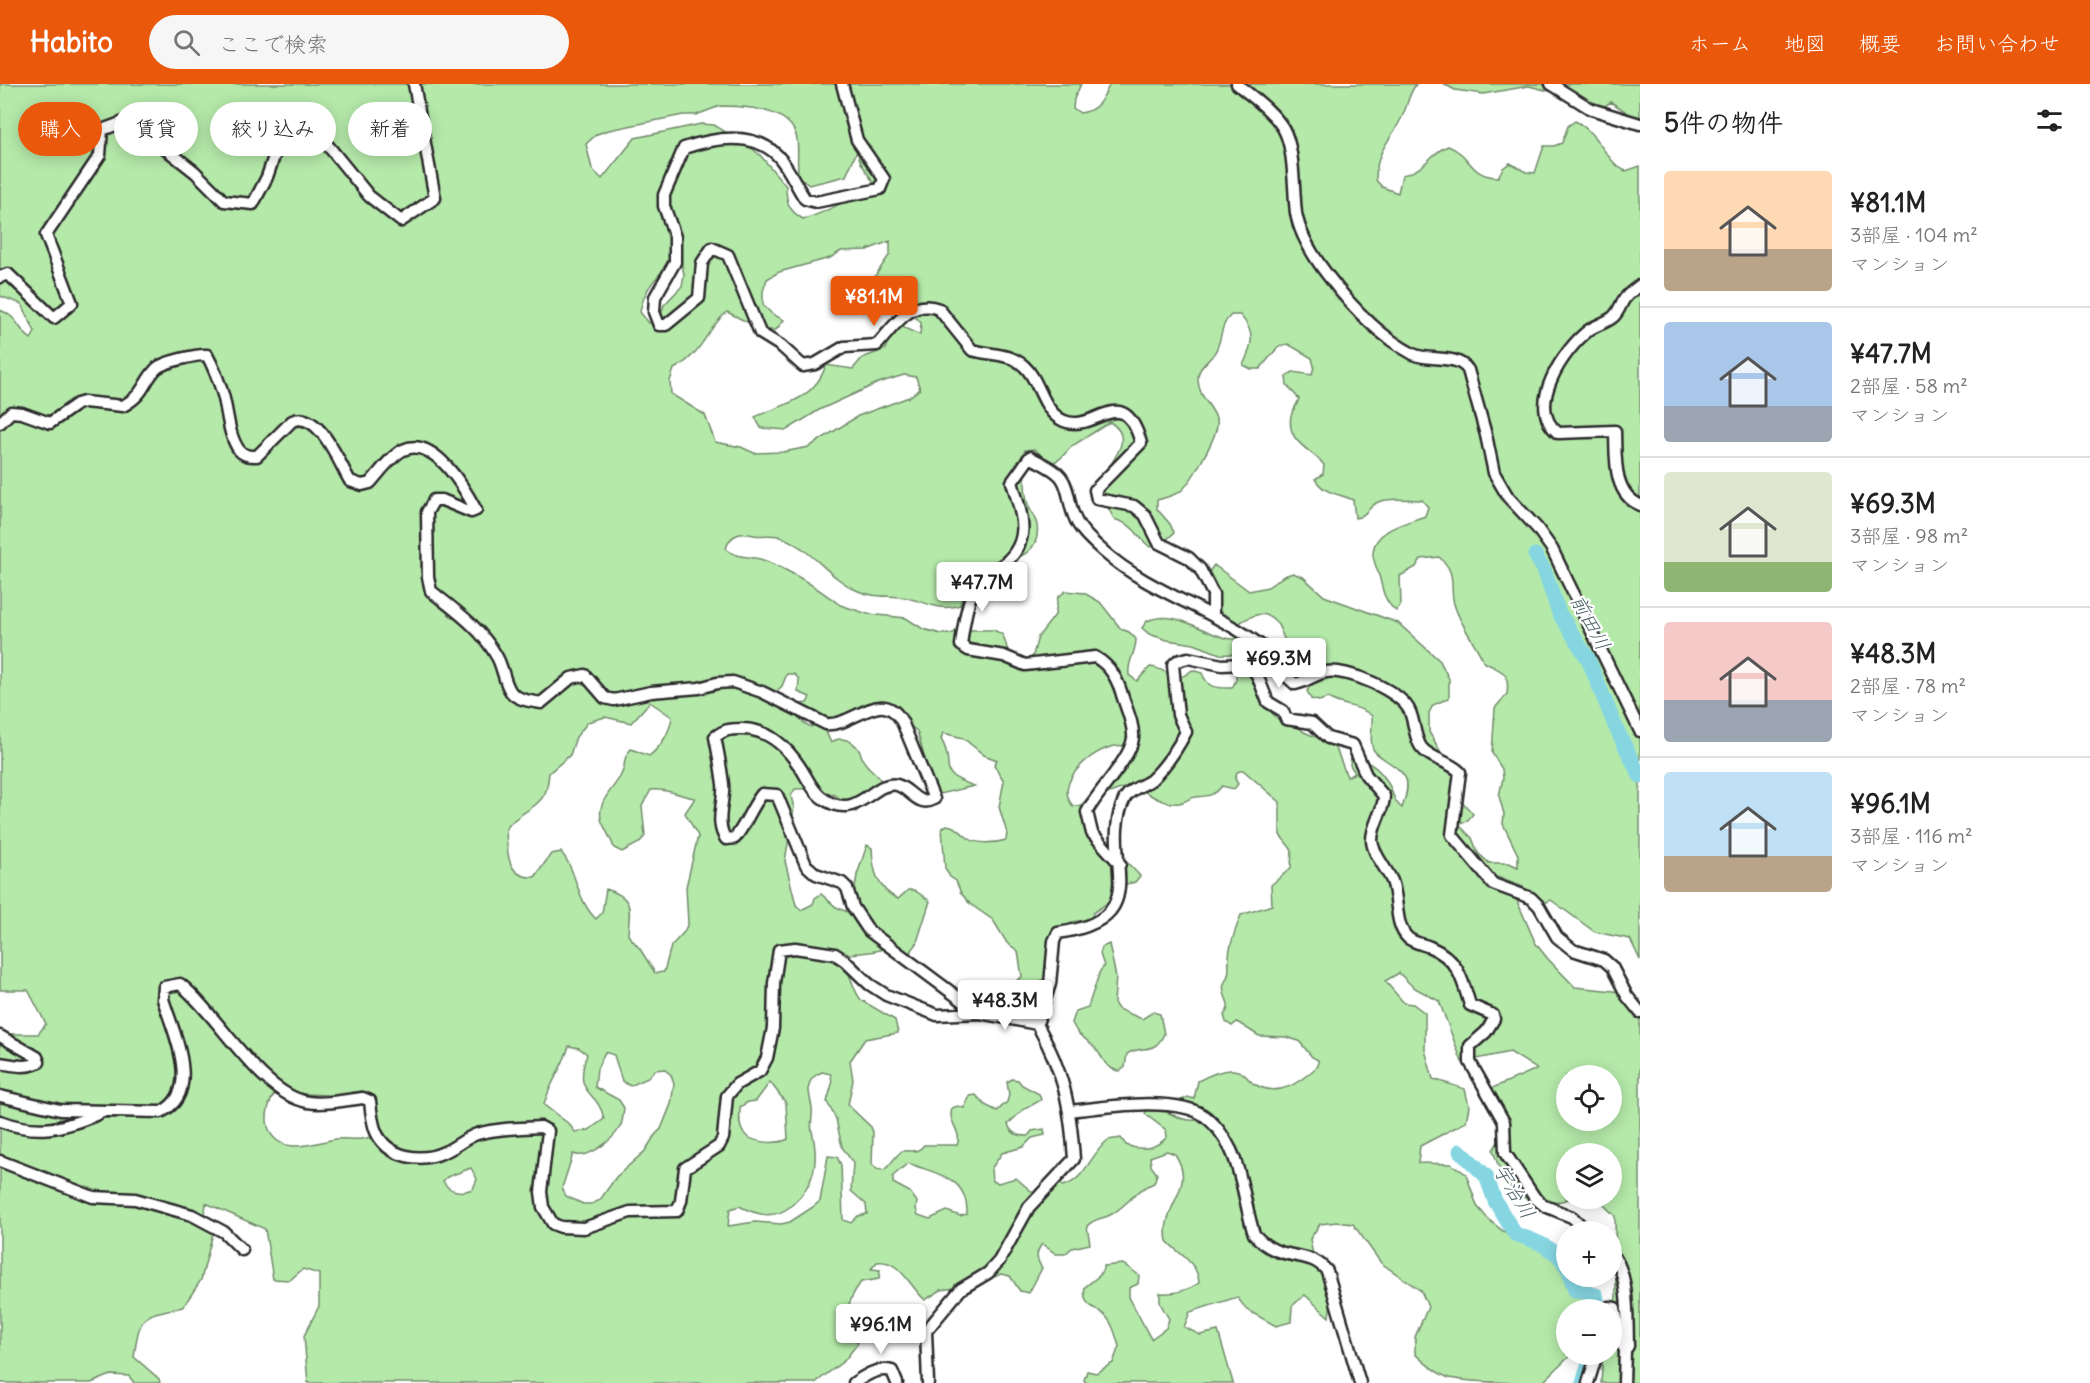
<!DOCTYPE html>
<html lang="ja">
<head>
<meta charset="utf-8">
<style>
  body { margin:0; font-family:Delius,"Klee One",sans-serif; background:#f6f6f6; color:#222; height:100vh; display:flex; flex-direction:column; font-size:22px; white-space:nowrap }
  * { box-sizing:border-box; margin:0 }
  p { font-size:20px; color:#767676 }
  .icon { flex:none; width:33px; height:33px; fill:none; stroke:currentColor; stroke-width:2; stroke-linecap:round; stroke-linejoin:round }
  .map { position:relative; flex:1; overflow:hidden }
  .details { display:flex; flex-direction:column; background:#fff; width:450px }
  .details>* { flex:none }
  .hud { position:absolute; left:18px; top:18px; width:570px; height:54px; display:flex; gap:12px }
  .fabs { position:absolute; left:1556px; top:981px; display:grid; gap:12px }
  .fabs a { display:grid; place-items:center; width:66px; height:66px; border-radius:50%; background:#fff; box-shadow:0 3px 15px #0003; font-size:30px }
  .price { position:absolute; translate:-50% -51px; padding:0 14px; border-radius:6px; background:#fff; color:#222; font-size:20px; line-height:39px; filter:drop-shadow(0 2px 3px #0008) }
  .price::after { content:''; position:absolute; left:50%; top:36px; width:18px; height:14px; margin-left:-9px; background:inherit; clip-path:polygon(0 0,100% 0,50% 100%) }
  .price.active { background:#ea580c; color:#fff }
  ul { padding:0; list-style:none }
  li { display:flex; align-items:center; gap:18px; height:150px; padding:0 24px }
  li+li { border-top:2px solid #e0e0e0 }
  li span { display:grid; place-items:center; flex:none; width:168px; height:120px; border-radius:6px; color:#555 }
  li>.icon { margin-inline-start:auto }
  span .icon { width:72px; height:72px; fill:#fffc; stroke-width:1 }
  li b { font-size:26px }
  h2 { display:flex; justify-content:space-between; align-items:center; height:72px; padding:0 24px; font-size:26px }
  .tag { padding:0 21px; border-radius:27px; background:#fff; box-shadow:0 3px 15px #0003; font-size:21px; line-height:54px }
  .tag.active { background:#ea580c; color:#fff }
  header { display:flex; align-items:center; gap:36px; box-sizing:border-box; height:84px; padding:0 30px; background:#ea580c; color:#fff }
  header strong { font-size:28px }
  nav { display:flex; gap:33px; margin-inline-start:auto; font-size:21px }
  .search { width:420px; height:54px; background:#f6f6f6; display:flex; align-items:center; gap:15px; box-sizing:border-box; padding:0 21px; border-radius:33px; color:#767676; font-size:22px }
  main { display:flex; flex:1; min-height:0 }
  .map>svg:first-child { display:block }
  .green { fill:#b5e9aa; stroke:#708a6a; stroke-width:1.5; fill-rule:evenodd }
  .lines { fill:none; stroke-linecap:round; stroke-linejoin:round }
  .river { stroke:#86d6e2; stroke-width:15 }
  .minor-casing { stroke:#2b2b2b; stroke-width:15 }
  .minor { stroke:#fff; stroke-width:10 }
  .labels { text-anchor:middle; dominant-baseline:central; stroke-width:4.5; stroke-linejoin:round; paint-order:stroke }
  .water-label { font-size:20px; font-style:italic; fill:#465e62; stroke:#fff }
</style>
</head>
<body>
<header>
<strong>Habito</strong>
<div class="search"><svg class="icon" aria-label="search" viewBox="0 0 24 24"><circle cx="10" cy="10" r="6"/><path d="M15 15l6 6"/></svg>ここで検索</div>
<nav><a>ホーム</a><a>地図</a><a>概要</a><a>お問い合わせ</a></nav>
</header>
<main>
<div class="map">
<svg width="1640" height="1299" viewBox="0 0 1640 1299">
  <rect width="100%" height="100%" fill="#fff"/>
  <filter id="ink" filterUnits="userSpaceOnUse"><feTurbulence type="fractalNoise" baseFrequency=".0167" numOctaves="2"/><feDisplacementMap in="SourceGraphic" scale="12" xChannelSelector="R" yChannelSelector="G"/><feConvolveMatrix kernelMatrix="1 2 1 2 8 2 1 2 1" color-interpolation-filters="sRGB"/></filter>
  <g filter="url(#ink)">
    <path class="green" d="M0,0H1081L1074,15L1073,24L1080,29C1098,27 1102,15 1110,0H1416C1407,13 1408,22 1401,35C1389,59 1376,66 1376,96L1382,103L1398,109L1402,91C1427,86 1429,69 1448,62C1472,71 1469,93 1498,93L1503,84L1510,79L1526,88L1535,89L1544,62H1554L1562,59L1568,42L1575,37C1599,49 1607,80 1626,87L1640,82V876L1630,855L1595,848L1551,816L1542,820L1523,803L1497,793L1493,802L1510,810L1517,817L1536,860L1548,875L1575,903L1614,907L1640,915V1299H1601L1603,1271L1611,1270V1235L1616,1213L1615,1132L1598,1115L1611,1114V1070H1566V1114L1570,1115L1544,1121L1529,1117L1504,1098L1493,1066L1502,1051L1489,1021L1490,1005L1537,985L1510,968L1462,978L1439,917L1413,903L1399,889L1385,897L1404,919L1413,920L1425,929V966L1433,995L1465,1005L1469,1022L1466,1038L1420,1062L1418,1079L1451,1080L1466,1090L1477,1122L1489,1136L1503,1147L1546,1161L1566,1177V1192L1587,1194L1591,1211V1225L1566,1226V1270L1571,1271L1542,1299C1515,1299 1474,1299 1449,1294C1436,1289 1425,1279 1415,1270V1253L1428,1223L1421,1207L1381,1179L1353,1140L1337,1138L1320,1140L1310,1155L1313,1172L1333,1200L1329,1233L1305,1211L1292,1222L1291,1238L1276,1242L1247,1226L1237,1213L1190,1228L1184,1243L1200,1251L1218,1247L1233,1299H1086L1084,1296L1087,1287L1096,1289L1113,1279L1119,1262C1116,1253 1114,1242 1108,1235C1098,1222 1081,1225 1085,1203L1100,1191L1104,1182L1123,1180L1139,1191L1138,1200L1129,1204V1213L1151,1255L1166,1244L1169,1235L1160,1219V1209C1175,1210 1187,1207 1199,1199C1198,1178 1179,1171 1167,1157C1160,1120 1198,1105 1175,1070L1167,1067L1150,1073L1151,1082L1157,1090L1154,1099C1137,1105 1127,1121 1112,1130C1102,1136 1096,1133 1087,1142L1090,1160L1072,1164L1065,1170H1056L1042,1160C1035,1169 1036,1175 1042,1184L1029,1209L1020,1207L1010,1192L1001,1190L976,1201L941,1206L925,1216C909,1202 900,1175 877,1178L871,1185L880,1186L879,1195L861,1198C842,1224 847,1231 858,1259L845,1276L815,1299H308L304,1252L319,1222V1190L303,1185L290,1196L273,1195L265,1145L206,1119L204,1135L213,1149L201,1196L183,1223C141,1231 140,1230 134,1273L159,1295L160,1299H134L129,1292L111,1291L91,1299H0V950H38L46,940L28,906H0V226C19,233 17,245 31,255L35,248L22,220L0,212ZM720,22C745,22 792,24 797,55C799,68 796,80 799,93L809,101L846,92L857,67L861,79L875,101C853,112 825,130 803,135C789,127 786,119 786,102L760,71L749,62L714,41L701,40L635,54L602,95L592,85L586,60L597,50L609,46L683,31H696ZM890,157V170L875,192L879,204L904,220L921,239L920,251L895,240L886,251V265L862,274L853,285L826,281C815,316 784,320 755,333L761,344L787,346L819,326L878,299L904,291L916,293L920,305L909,313L858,332L809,363L783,368L754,369L741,363L715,358L705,331L671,310L670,297L674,285C703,270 705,246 727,228L763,246H776L784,236L772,230L763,221V207L767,195L779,188L830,174L841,167L867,166ZM681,177L684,190L682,202L664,221L660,233L649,239L640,228C644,204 659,186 681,177ZM1231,231H1240C1256,249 1253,260 1243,281L1251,285H1260L1278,263L1288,260L1312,274L1314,282L1312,291L1293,288L1286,292L1287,301L1299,315C1297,321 1292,327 1291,332C1286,358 1311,365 1324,381L1323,390L1315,395C1325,411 1339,409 1353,416L1355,434C1367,432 1368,423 1378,418C1389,413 1409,416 1422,416L1428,423L1425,432C1407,439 1375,445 1373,468C1372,476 1378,486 1380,495C1383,508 1385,518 1396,527L1401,520L1400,492L1416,483L1421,475L1439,473C1458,489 1449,500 1454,520C1460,541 1475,558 1484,578C1501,588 1510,585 1507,610L1495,624L1492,669L1502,685L1503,694L1499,712L1504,730L1503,740L1518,771V783L1509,779H1489L1478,769L1472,754L1459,741L1467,737L1473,730L1460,715L1452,687L1429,648V629L1433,621L1449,614V595L1440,577L1398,539L1324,512L1303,493L1293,489L1284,492L1268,503L1249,507L1214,481L1208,489C1215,510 1204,531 1224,546C1240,542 1260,518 1276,538C1281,544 1282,553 1287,560L1283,568C1272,562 1261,557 1249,555C1241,554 1233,556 1226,554C1199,547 1175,525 1147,537L1142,544L1149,550L1167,556L1194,560L1220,570L1257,571L1289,588L1307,592L1312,599L1307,607L1311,615L1319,617L1328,614C1343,623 1360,621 1372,632C1373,642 1369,656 1373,665C1376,670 1380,672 1384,675C1408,691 1412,695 1402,724C1396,719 1395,716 1392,708C1385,688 1372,677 1351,672L1350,681L1355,689L1347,693L1337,667L1330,659L1304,648L1296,641L1278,635L1271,628L1259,612L1252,590L1245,583L1236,587V596L1232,604C1216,604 1208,605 1202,589L1192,586C1173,603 1169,584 1150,583L1137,597L1129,591C1127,577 1136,569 1136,555L1129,548L1121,545L1100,518L1084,509L1066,507L1058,513L1055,531L1038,553L1033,571L1028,579L1009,570L1003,551L994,546H959L951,550H941L923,545L906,534L868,530L840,521C819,505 791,487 766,477C751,471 739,476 726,465C730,450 740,448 754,451C763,453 772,449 781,453C811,464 828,493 856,506C872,514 890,511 907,514C926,518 941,528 960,521C963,512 964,502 971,495C989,475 1043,482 1037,441C1035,433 1030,427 1028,420C1023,405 1027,389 1021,374L1025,366L1034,365L1052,379L1060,375L1072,362L1110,338C1135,354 1113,374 1104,392C1100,398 1100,408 1098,415L1106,420L1114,435C1139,443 1134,451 1150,463L1159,462L1174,449L1170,440L1157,425V416C1166,413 1175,412 1182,406C1192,397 1220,348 1217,337C1213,322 1198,313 1198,295C1197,283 1210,277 1215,268C1223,255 1219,242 1231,231ZM787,590H794L799,595L798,608L810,613L807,619L800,620C806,626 809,627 817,630C848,641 850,627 875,617L917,647L935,711L974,702C932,687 958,684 941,655L943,649L963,654L984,671L997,676L994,681L1004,697L999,723L1007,749L1006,756C996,759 977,761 968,754C960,748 958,743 947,741L942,744L945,784L950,793L956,797L961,809L970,820L993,836L1007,859L1018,867L1022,893L1017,896L1015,903L1020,907L1044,895L1054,858L1072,838L1091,835L1093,829L1110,817L1123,801L1135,798L1140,792L1092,741V728L1095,715L1092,709C1084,716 1084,723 1073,722C1052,699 1093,665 1115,662C1119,661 1124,662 1129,662L1104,704L1107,710L1131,701C1148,707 1159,721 1179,719C1186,718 1190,713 1196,713C1208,712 1214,712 1222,702L1234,705L1238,700L1235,695L1237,688L1243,686L1280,718V751L1292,766L1291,784L1271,801L1272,821L1241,831C1236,845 1230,858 1229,872C1228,879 1230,885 1228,891C1227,895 1225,897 1224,900C1220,913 1235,919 1224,931L1226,938L1232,942L1237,938L1259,952L1286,953L1299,957L1312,973L1318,976V982C1300,998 1280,1014 1256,1001C1249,998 1246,989 1238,987C1225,983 1209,991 1198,997L1194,1015L1188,1013L1182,1016L1197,1030L1196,1036C1177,1038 1164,1022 1148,1023L1145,1030L1166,1046L1167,1053C1156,1065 1140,1067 1126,1061L1121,1054L1108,1056C1091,1069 1085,1097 1063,1102L1053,1095L1037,1107H1031L1016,1094L998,1099L992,1097L991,1085L1002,1069L1023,1063L1032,1054L1045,1051L1044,1045L1032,1047L1028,1052C1018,1052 1011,1050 1008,1040L1023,1026L1041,1016L1039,1010L1022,1001L1018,996L1012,995L1007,998L1009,1011L1007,1018L997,1027L985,1021L976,1011L970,1012L964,1024L958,1022L952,1024C947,1039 963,1047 957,1061H924C917,1070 912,1066 902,1067C894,1073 891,1081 884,1086L877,1085L872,1080L873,1048L871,1043L848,1021L853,996L850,977L865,955L898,949L895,936L861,916C852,905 852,890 841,876L845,870C861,869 876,869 890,862L908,871L916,861L930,817L914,806H908L898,815C877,805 873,787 872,764L867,761L857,791L852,824L847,828L836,823L821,810L815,814L813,820L801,826L796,821L785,777L794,724L791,712L795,705C809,704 831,706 842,716C847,722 848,726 856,728L876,711L896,707L893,701L881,697C877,689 870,686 865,679C861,675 862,670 859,666C853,656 839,651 831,659L823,641L816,640L811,643L805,640L778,613L777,607L782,602ZM650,618L672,633C670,648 661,663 649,672L631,665C621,676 627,681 621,691C613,706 595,719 602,738C606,747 611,754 614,764L622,768L639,759L645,752L642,722L651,706C666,704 680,712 695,714L685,729L698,752L686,803L688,839L684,848L671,862L664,888L655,889L640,865L628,851C629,826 636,814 606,805L602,829L596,835C576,816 577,786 561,768L551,770L535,793C506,795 507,767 506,745C516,729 538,725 545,709C548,703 548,695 549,689L570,671L576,653L588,638L605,633L631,639ZM569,962L579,964L587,970C572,1014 598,1004 604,1035L589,1046L575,1048L569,1040L544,1021C549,1000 563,983 569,962ZM605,968L614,971L622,997L630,1002L648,994L655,986L664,985L671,991L674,1000L671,1020L661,1045L655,1051L645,1067L616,1093L600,1116L592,1120H583L566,1112L562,1104L573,1070C588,1076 613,1056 620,1043C623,1038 623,1030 624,1024L619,1016L595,1003L597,985ZM822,988L831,990L832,1000L827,1018L836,1035L842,1063L853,1079L851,1107L866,1120L867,1130L858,1132L851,1139L843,1136L841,1081L837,1073L828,1072L820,1117L813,1123L790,1138L781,1140L755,1138L728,1142L730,1125L739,1122C757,1131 774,1136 791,1122C816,1100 819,1077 812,1047C810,1040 813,1031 812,1024C811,1017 808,1008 809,1001C811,993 816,991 822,988ZM1566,992H1611V1036H1566ZM770,998L786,1019L788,1055C777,1061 749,1059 743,1048C738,1041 740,1031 740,1023L748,1018L756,1017ZM362,1007L376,1040L373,1052C359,1058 349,1054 336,1055C323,1057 307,1063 294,1062C264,1060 261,1030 275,1009L331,1011ZM908,1079C934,1090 968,1091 967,1130L960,1132L947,1127L930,1135L918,1131L916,1125L917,1118L910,1108L893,1099V1092ZM471,1084L477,1095L473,1105C462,1109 449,1109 443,1097L447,1093Z
      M1444,0H1640V37L1611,18L1603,23L1568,8L1549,7L1529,2L1483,10L1455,6Z
      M1109,860L1116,893L1114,919L1118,925L1142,935L1153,928L1160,930L1164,950C1154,972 1142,960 1127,970L1125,983L1120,987C1103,985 1103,970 1092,961C1081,950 1081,956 1072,939L1076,927L1088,923L1100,887L1104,882L1100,870L1102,863Z"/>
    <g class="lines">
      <path class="river" d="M1535,471L1544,486L1559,529L1588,575L1616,644L1640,692
        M1460,1067L1486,1092L1495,1117L1515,1150C1533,1156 1558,1164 1566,1183
        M1570,1192L1575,1206L1596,1211L1599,1226
        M1583,1299L1592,1270"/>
      <defs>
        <path id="minor" d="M842,0L857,56L884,95L880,105L816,118L805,115C796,102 789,83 777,71C753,47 713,54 684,64L664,111V122L675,153V178L655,213L654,228L659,241H666L699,214L702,179L712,164L728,171L760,249L781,262L803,282L815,280L844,263L877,261C894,242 911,214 939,225L972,266C989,271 1010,269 1024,282C1040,296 1042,328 1064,337C1095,350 1123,296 1141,359L1095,406L1097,415L1134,422L1145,431L1159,459L1189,474L1200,485L1213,510V531
          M1237,0C1252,13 1272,26 1283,44C1295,64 1293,105 1296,129C1300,152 1315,175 1329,193C1351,222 1381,253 1413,270C1428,278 1457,269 1468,286L1486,351L1494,389L1508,413L1537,444L1552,465L1640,647
          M1551,0L1591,25L1640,40
          M0,193L8,190L54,234L72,219L46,151L100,71L102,46L129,36L195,88L224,117L253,120L267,93L279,58L321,53L369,112L401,137L435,114L414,0
          M1640,201C1634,206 1627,210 1623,217C1620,222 1618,229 1613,233C1606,239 1596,241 1589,246C1563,266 1525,323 1558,349L1615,347C1616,372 1612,409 1640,421
          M0,339L11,328L22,329L50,339L77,320L84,318L123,322C146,309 142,299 157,284C164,278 198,270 207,271C214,284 219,297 223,311C228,328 228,351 239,366C244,372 250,372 257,372L292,337C319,325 339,379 350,397L362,401L370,399C380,388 390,373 403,366C434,351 465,405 476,426L471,428L442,416H434L427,428L428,493L431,507C456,527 481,544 497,573C503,583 504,599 511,608C517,616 531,617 541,619L571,594L585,591L605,614L614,616L651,608L699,604L717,599L733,598L762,608L826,640C854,643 884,600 903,640L934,715C918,724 911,705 897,701C872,695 858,741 821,713C811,705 807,693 800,683C786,662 767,644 740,645C729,645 724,646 715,653C718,668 721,684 723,700C725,717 714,739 726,755L735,754C746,740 751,724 762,710L777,711L806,781L816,790L842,799L847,804L853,823L869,847L979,929
          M1248,578L1257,591L1268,618L1283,627L1286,635L1312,639L1328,654L1353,661L1366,691L1384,712C1384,727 1372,740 1372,756C1372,769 1387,785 1392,797C1399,815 1394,841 1408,854C1414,859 1423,860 1430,863C1458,875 1462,894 1470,921L1493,931L1494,935L1486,948L1470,962V978L1504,1038L1505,1069L1535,1114L1545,1122L1572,1133L1588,1148
          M1120,780L1092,749L1087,728C1098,707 1131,674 1133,654C1134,641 1127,626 1123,614C1118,596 1111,582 1095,573L1025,581L1004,572L968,566L961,561C963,545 968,510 978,499C986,491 997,486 1005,479C1033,455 1021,429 1012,398L1030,373C1040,379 1054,384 1061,393C1070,405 1068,419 1074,432C1079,446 1092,457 1103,467C1157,515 1233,529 1284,582
          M1037,940L1050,900L1054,857L1058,849C1161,834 1096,771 1125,714C1130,705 1143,702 1151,696C1165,683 1177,665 1186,648L1178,631L1173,581L1177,577L1188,574L1222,581L1242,580L1257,572L1268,576L1295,600C1306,598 1315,590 1326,588C1346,584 1402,607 1410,628C1415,640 1414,652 1421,663C1430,675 1449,677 1460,688L1452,751L1493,800L1531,814L1539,822L1557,853L1573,866L1604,876L1612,883L1627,912L1640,928
          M0,952L37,973L39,978C27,985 13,981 0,979
          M0,1012L60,1026L161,1028C203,1008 173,948 163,915L164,903L180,900C218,930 260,1010 308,1018C324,1021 346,1016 363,1014L370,1017C371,1028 372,1038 376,1048C388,1074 421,1079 444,1068C455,1064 465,1054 477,1050C496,1044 521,1044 541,1043L548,1047L541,1108L543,1123L553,1140L561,1143L584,1144L630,1128L677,1127L681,1117L685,1084L719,1062L723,1054L727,1012L737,1000L760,987L767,974L773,944L774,899L779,866L795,864L835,870L844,876L869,900L886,911L937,931L979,929L1037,940C1064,989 1070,1019 1074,1075L1029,1123L999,1177L988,1189L961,1205L926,1247L928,1299
          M1070,1027C1103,1023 1179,1011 1206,1033C1216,1041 1225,1054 1231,1066C1243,1092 1245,1122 1254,1150C1280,1181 1308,1163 1327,1187L1360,1299
          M0,1037C37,1051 62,1045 98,1030
          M0,1077L93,1113L135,1115L192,1131L224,1148L242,1166
          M1611,1169C1630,1188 1627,1237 1628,1262L1625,1266
          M1608,1226L1609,1223L1615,1224L1622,1261L1625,1266L1624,1299
          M854,1299C866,1291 878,1283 892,1287L897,1299
          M1588,1299L1597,1270"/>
      </defs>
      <use href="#minor" class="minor-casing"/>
      <use href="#minor" class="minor"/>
    </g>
  </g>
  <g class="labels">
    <g class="water-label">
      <text transform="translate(1591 538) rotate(61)">前田川</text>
      <text transform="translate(1515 1107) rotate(59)">宇治川</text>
    </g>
  </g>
</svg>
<div class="fabs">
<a><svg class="icon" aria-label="locate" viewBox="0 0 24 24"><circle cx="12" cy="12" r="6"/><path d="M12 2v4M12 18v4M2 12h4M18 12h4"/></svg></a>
<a><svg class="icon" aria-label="layers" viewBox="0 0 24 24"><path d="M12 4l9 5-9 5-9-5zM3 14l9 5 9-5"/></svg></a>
<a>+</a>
<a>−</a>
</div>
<b class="price active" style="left:874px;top:243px">¥81.1M</b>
<b class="price" style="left:982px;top:529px">¥47.7M</b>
<b class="price" style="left:1279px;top:605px">¥69.3M</b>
<b class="price" style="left:1005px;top:947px">¥48.3M</b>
<b class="price" style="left:881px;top:1271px">¥96.1M</b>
<div class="hud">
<a class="tag active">購入</a>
<a class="tag">賃貸</a>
<a class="tag">絞り込み</a>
<a class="tag">新着</a>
</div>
</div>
<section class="details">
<h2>5件の物件<svg class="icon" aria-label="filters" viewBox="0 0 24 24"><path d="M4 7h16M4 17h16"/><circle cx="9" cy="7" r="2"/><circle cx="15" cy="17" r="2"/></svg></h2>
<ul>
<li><span style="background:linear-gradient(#ffd9b3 65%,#b9a48a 0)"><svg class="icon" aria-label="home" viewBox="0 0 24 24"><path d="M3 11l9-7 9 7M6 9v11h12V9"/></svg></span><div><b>¥81.1M</b><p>3部屋 · 104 m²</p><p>マンション</p></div></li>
<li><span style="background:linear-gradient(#a9c7e8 70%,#9aa5b1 0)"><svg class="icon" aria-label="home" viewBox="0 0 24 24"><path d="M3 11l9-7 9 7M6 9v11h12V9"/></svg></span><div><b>¥47.7M</b><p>2部屋 · 58 m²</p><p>マンション</p></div></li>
<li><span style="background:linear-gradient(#dfe7d0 75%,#8fb573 0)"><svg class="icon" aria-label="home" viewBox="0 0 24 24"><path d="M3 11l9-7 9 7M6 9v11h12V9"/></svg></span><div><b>¥69.3M</b><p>3部屋 · 98 m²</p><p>マンション</p></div></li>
<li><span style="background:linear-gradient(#f6c9c9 65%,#9aa5b1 0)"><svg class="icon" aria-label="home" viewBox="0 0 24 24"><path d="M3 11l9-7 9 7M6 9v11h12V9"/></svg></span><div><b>¥48.3M</b><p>2部屋 · 78 m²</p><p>マンション</p></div></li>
<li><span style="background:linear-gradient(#bfe0f5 70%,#b9a48a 0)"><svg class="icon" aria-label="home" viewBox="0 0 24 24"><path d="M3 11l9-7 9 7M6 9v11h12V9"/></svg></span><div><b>¥96.1M</b><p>3部屋 · 116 m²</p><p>マンション</p></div></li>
</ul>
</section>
</main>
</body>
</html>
